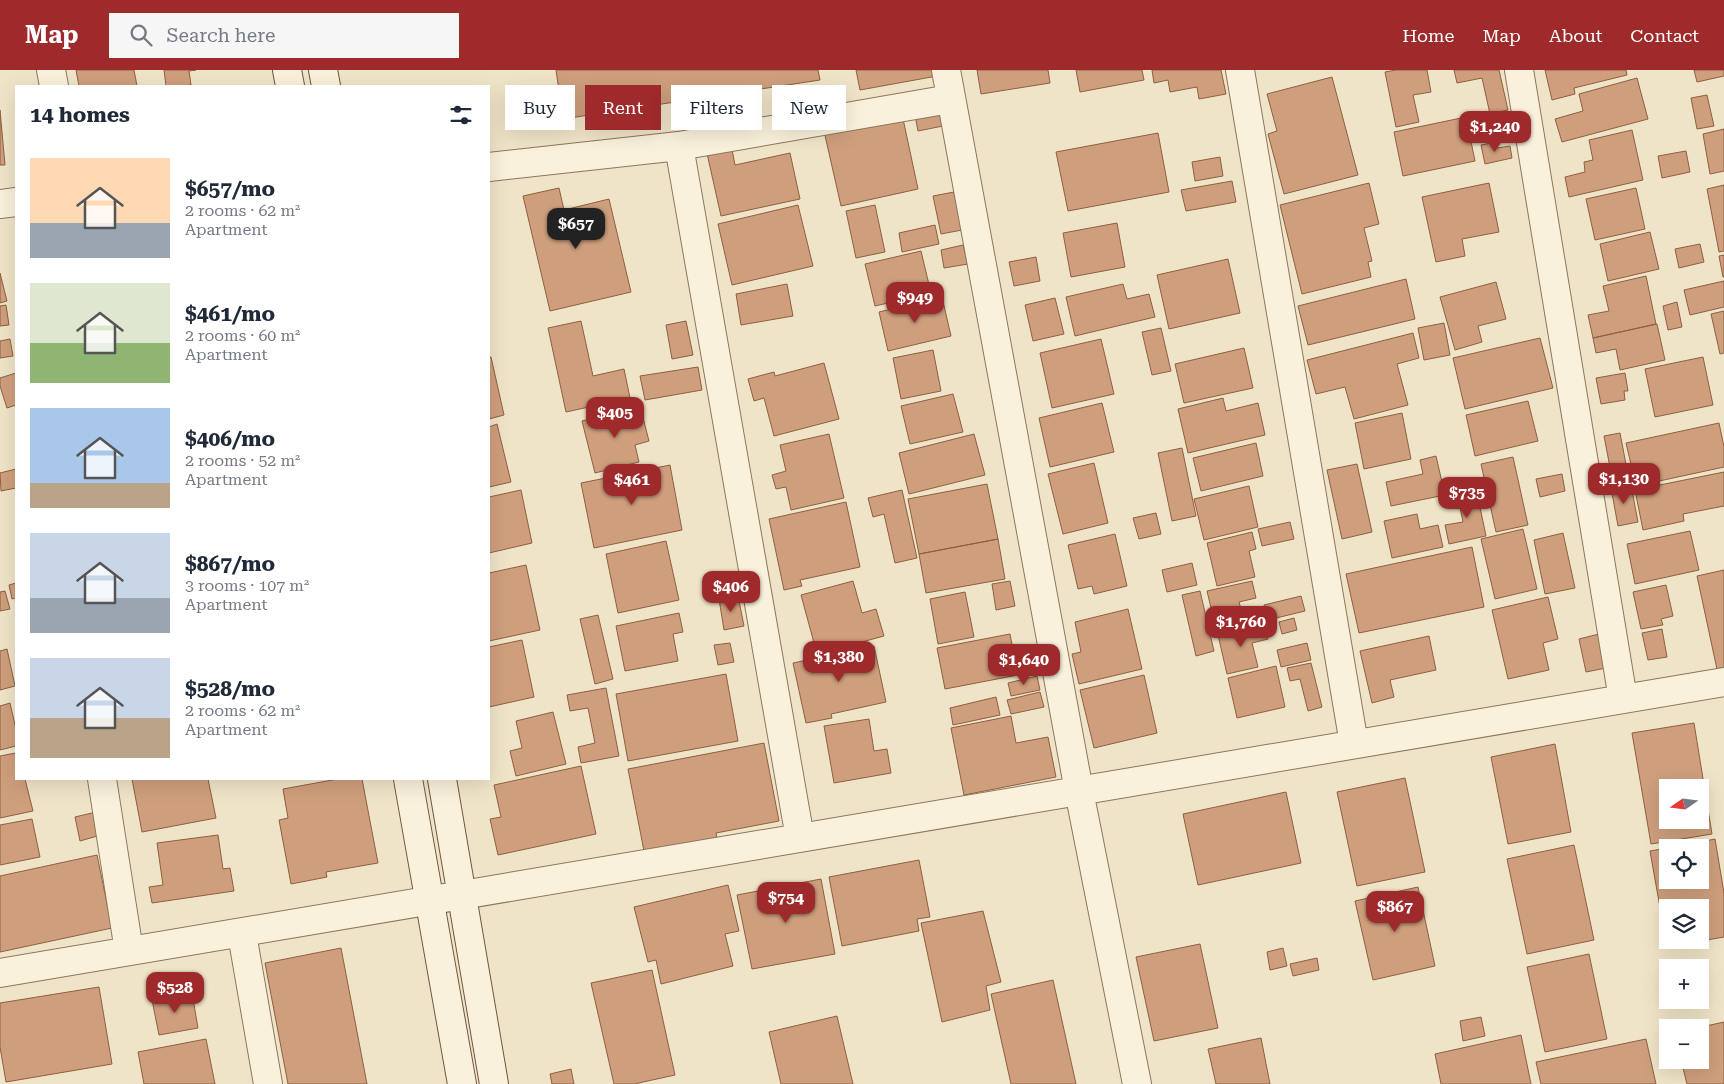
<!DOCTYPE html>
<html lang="en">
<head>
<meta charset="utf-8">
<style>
  body { margin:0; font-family:"Roboto Serif",serif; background:#f6f6f7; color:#1f2937; height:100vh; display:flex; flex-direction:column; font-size:19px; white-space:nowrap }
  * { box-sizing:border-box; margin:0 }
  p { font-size:16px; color:#747a83 }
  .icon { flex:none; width:28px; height:28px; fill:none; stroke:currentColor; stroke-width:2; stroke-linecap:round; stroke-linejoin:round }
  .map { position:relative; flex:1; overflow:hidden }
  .panel { position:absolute; left:15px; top:15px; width:475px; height:695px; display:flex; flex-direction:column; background:#fff; border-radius:0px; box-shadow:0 5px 20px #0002 }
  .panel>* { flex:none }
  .top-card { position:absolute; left:505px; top:15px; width:475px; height:45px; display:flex; gap:10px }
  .needle { width:32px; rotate:256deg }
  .controls { position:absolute; left:1659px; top:709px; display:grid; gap:10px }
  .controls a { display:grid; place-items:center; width:50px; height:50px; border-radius:0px; background:#fff; box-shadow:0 5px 20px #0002; font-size:25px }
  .price { position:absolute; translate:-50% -42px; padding:0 11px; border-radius:10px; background:#9e2a2b; color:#fff; font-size:16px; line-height:32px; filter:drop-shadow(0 1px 2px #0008) }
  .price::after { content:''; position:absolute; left:50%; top:30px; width:15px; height:11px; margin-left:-8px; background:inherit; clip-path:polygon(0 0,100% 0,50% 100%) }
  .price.current { background:#222; color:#fff }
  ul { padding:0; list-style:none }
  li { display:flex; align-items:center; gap:15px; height:125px; padding:0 15px }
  li span { display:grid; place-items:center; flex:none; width:140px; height:100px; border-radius:0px; color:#555 }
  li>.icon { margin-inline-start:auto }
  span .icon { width:60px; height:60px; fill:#fffc; stroke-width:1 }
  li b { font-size:21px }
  h2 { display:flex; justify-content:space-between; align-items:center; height:60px; padding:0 15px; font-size:21px }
  .tag { padding:0 18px; border-radius:0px; background:#fff; box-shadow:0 5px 20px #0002; font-size:18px; line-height:45px }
  .tag.current { background:#9e2a2b; color:#fff }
  header { display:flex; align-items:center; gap:30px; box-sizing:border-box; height:70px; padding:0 25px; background:#9e2a2b; color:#fff }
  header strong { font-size:24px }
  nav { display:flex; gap:28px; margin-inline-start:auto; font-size:18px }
  .search { width:350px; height:45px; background:#f6f6f7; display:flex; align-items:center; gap:12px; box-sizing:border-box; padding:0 18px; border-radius:0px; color:#747a83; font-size:19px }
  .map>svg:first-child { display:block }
  .building { fill:#cf9f7d; stroke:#8d5f41; fill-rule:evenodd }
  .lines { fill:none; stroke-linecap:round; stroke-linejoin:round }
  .street-casing { stroke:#8d765c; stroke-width:30 }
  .secondary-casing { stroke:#6f573f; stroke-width:30 }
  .street { stroke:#faf1dc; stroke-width:28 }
  .secondary { stroke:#faf1dc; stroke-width:28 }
</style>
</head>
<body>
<header>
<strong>Map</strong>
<div class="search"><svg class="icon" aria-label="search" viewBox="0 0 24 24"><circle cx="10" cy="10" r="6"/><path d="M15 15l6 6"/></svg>Search here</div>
<nav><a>Home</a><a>Map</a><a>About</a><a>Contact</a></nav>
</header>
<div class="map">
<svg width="1724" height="1014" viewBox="0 0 1724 1014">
  <rect width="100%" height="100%" fill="#f0e4c8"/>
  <path class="building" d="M76,0H134L137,16H79Z
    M164,0H196L189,1L191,15L183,16H166Z
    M556,0H818L820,10L563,49Z
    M856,0H936L937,6L860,20Z
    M977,0H1048L1050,13L981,24Z
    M1076,0H1142L1144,10L1080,22Z
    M1152,0H1221L1226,24L1199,29L1197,17L1170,22L1168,10L1154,13Z
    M1396,0H1427L1431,22L1413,25L1419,52L1396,57L1385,2Z
    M1454,0H1499L1508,40L1490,44L1482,8L1457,13Z
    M1545,0H1626L1627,5L1574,18L1575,24L1552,30Z
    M1694,0H1724V6L1697,12Z
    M1332,7L1358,105L1284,124L1268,64L1277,61L1267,24Z
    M1637,8L1648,49L1562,72L1555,49L1583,41L1579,24Z
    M1707,25L1714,56L1697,59L1691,28Z
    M944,39L948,55L918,61L915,45Z
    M0,40L5,95H0Z
    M902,44L918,119L841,136L824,61Z
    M1466,47L1475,91L1403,106L1394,62Z
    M1724,59V101L1710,104L1703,64Z
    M1632,60L1643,110L1569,127L1565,107L1585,102L1584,92L1593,90L1589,70Z
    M1158,63L1169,122L1068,141L1056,82Z
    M1496,72L1497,78L1510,76L1512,88L1485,94L1481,75Z
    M731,74L735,95L790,83L800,129L721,146L706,79Z
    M1686,81L1690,102L1662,108L1658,86Z
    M1220,87L1223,106L1195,111L1192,92Z
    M1232,111L1236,132L1186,141L1181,120Z
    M1369,113L1379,154L1364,158L1372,191L1368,192L1371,207L1302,224L1280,135Z
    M1489,113L1499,162L1462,169L1465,186L1436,192L1422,127Z
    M1724,115V181L1719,182L1707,119Z
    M559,118L564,140L609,129L631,222L550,241L523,126Z
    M1636,118L1645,159L1595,170L1586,129Z
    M954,122L962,160L941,164L933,126Z
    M798,135L813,196L732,215L718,154Z
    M875,135L885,182L856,188L846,141Z
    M1117,153L1125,197L1071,207L1063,163Z
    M935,155L939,174L902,182L899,163Z
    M1650,162L1659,199L1608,211L1600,174Z
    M1700,174L1704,192L1679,198L1675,179Z
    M963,175L968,194L944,198L941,180Z
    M921,181L931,223L875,236L865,194Z
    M1724,185V207H1723L1719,186Z
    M1036,187L1040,211L1014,216L1009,192Z
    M1228,189L1240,243L1169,259L1157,205Z
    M0,203L7,231L0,233Z
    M1646,206L1656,254L1593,268L1588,245L1609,241L1603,216Z
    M1406,209L1415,249L1308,275L1298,236Z
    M1724,211V237L1690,245L1684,220Z
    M1496,212L1506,249L1478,256L1482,272L1455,280L1440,227Z
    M787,214L793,246L741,255L736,224Z
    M1123,214L1127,229L1149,224L1155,247L1075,266L1066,227Z
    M942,227L951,266L888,281L879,242Z
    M1055,228L1064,264L1033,271L1025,235Z
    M1677,232L1682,257L1668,260L1663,236Z
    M6,235L9,255L0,256V236Z
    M1724,241V283L1720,284L1711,244Z
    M581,251L593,306L624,299L630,328L566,342L548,258Z
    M686,251L693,285L672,289L666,255Z
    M1444,253L1450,285L1424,290L1418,258Z
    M1657,254L1665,290L1620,300L1616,279L1596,283L1593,268Z
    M1161,258L1171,301L1152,305L1142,262Z
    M1413,263L1419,288L1397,294L1408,335L1354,349L1345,317L1316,324L1307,290Z
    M1540,268L1553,318L1465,339L1453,288Z
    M10,269L13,286L0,288V271Z
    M1101,269L1114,324L1052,338L1040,283Z
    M1244,278L1253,318L1184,333L1175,294Z
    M933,280L941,321L901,329L893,288Z
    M489,287H491L504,345L489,349Z
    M1703,287L1713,335L1655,347L1645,299Z
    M824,293L839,349L774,366L764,328L754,331L748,309L774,302L775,306Z
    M698,297L702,320L645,330L640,306Z
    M16,303V335L7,338L0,316V308Z
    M1625,303L1628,321H1624L1625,330L1601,334L1596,308Z
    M953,324L963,362L910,374L901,336Z
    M1223,328L1226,341L1258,333L1265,365L1188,383L1178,339Z
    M1528,331L1538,371L1475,386L1466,345Z
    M1102,333L1114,382L1050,397L1039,348Z
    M640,336L649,371L635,375L639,392L595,403L582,351Z
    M1402,343L1411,389L1364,399L1355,353Z
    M1719,353L1724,377V397L1636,416L1626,373Z
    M497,354L511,412L489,417V357Z
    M1620,363L1629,410L1613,413L1604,366Z
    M829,364L844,428L791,440L786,417L776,419L772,405L786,401L780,375Z
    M974,364L985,405L909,424L899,383Z
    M1256,373L1263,406L1201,421L1193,388Z
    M1182,378L1196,446L1172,451L1158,383Z
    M1436,386L1445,425L1391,436L1386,412L1423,404L1420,390Z
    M1513,387L1528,455L1496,462L1481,394Z
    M1094,393L1108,453L1063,464L1048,404Z
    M1357,394L1372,462L1342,469L1327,400Z
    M670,395L682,460L594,478L581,413Z
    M16,399V418L1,421L0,403Z
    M1724,402V436L1683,444L1684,451L1643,460L1635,420Z
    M1562,404L1565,421L1540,427L1536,409Z
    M987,414L998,469L919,484L908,429Z
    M1631,415L1638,452L1618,456L1611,418Z
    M1249,416L1258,457L1204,470L1194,429Z
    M1476,418L1486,466L1449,474L1445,455L1463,452L1457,422Z
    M521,420L532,473L489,483V427Z
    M902,420L917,488L895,493L884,444L873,447L868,428Z
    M846,432L860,497L800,510L802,516L784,520L769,449Z
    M1156,443L1161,464L1139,469L1133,448Z
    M1417,444L1420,459L1438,455L1443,477L1392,488L1384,451Z
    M1290,452L1294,469L1262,476L1258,459Z
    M1523,459L1537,519L1495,529L1481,469Z
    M1690,461L1699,500L1635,514L1627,474Z
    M1252,462L1256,479L1249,481L1255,507L1217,516L1207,473Z
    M1563,463L1575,518L1545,524L1534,470Z
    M1115,464L1127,516L1094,524L1092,516L1078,519L1068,475Z
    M998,469L1005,509L926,523L919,484Z
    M666,471L679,530L618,543L606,484Z
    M1472,477L1484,537L1359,563L1346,504Z
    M1192,493L1197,515L1167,522L1162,500Z
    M526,495L540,560L489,571V503Z
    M1724,500V603L1718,604L1697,506Z
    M853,511L862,543L876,539L884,566L817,584L801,525Z
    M1010,511L1015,536L996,540L992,514Z
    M1252,511L1256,528L1239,532L1246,556L1217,563L1207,521Z
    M16,513V528L12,529L9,515Z
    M1666,515L1673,546L1661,549L1663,555L1641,559L1633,522Z
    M5,521L10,539L0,541V522Z
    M1200,521L1214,581L1196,586L1182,525Z
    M965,522L974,567L938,574L930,529Z
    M738,526L744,556L724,560L719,529Z
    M1301,526L1305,541L1268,550L1264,535Z
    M1548,527L1558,569L1543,573L1549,600L1508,609L1492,540Z
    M1128,539L1142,599L1079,614L1072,584L1081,582L1075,552Z
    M679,543L683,562L673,564L678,591L625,601L616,556Z
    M598,545L613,609L595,614L580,549Z
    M1294,548L1297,560L1282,564L1279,552Z
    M1265,554L1268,569L1252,573L1258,597L1227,604L1218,565Z
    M1662,559L1667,587L1648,590L1642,563Z
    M1010,564L1018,605L945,619L937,578Z
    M1599,564L1606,598L1586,602L1579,569Z
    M1429,566L1436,600L1390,610L1394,627L1372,633L1360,581Z
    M522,570L534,627L489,637V577Z
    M730,573L734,592L718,595L714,575Z
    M1307,573L1311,590L1281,597L1277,580Z
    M874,576L886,632L831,644L832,648L806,653L793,593Z
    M7,579L15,616L0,620V581Z
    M1311,593L1322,637L1308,641L1300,609L1290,611L1287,598Z
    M1276,596L1285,637L1237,648L1228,608Z
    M726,604L738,671L628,691L616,624Z
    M1144,605L1157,663L1094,678L1080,620Z
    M1037,606L1040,620L1011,626L1008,613Z
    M606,618L619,686L581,693L578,677L595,673L588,638L570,641L567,625Z
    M1040,622L1044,637L1011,644L1007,630Z
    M996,627L1000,645L953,655L950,638Z
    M10,633L16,659V676L0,680V636Z
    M553,642L566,694L516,706L510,681L522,678L516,651Z
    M1011,646L1016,673L1048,667L1056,707L964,725L951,658Z
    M869,649L874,681L887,679L891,703L834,713L824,656Z
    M1694,653L1712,764L1651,774L1632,663ZM1668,718H1700V750H1668Z
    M764,673L779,751L716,763L717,768L644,781L628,699Z
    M1555,674L1571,762L1508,774L1491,687Z
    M16,683V709H25L33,741L0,748V686Z
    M581,696L596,764L498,785L490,749L501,747L494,715Z
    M1405,708L1425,802L1357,816L1337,722Z
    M132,709H208L216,748L142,762Z
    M338,709H362L378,793L326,802L327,807L291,814L279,750L288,748L283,719Z
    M1286,722L1301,793L1198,815L1183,744Z
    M96,742L101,765L80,771L75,747Z
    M32,749L40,787L0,795V755Z
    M218,765L223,799L230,798L234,821L152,833L149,817L163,815L157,773Z
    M1715,769L1724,823V867L1667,877L1650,781L1668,778V810H1700V778H1669ZM1668,838H1700V870H1668Z
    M1574,775L1594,870L1527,884L1507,789Z
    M97,785L112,858L0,882V806Z
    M919,790L930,847L917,849L919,861L842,876L829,807Z
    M821,809L835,884L752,899L737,825Z
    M728,815L739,861L725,864L733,896L661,914L656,890L648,892L634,837Z
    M1418,817L1435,896L1373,910L1355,831Z
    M983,841L1001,912L986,916L990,940L942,952L921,853Z
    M1200,874L1218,958L1154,971L1136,887Z
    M341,878L367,1014H288L265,893Z
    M1283,878L1287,896L1270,900L1267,882Z
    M1589,884L1607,969L1545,982L1527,897Z
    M1317,888L1319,900L1293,906L1290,894Z
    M652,900L675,1005L634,1014H614L591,913Z
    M1053,910L1076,1014H1011L991,924Z
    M99,917L112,994L6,1012L0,977V933Z
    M192,923L198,958L159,965L152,930Z
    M837,946L853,1014H781L769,962Z
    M1481,947L1485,966L1463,971L1460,951Z
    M1724,952V1014H1687L1681,990H1700V958H1697Z
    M1521,965L1531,1014H1441L1435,984Z
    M1261,968L1270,1014H1216L1208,979Z
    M206,969L215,1014H144L138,982Z
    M1646,969L1656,1014H1541L1536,992Z
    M571,999L574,1014H552L550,1004Z"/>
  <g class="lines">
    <defs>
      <path id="street" d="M51,0L54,16
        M946,0L1079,721L1137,1014
        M1240,0L1354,674
        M1519,0L1623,629
        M679,76L800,768
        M489,97L679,76L950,29
        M0,134L16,132
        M102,709L129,881
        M242,864L268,1014
        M0,903L1724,612"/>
      <path id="secondary" d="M287,0L290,16
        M323,0L326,16
        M408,709L462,1014
        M442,709L494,1014"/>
    </defs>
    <use href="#street" class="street-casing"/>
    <use href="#secondary" class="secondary-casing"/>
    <use href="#street" class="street"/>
    <use href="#secondary" class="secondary"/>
  </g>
</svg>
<div class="controls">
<a><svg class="needle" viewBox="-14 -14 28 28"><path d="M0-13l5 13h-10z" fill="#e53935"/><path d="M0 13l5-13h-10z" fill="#747a83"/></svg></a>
<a><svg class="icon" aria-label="locate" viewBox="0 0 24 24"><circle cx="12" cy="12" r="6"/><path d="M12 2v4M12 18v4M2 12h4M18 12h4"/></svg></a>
<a><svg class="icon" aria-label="layers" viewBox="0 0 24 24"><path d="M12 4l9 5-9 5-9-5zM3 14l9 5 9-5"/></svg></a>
<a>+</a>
<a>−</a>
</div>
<b class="price" style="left:1495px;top:83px">$1,240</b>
<b class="price current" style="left:576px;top:180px">$657</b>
<b class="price" style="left:915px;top:254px">$949</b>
<b class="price" style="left:615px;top:369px">$405</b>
<b class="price" style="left:1624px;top:435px">$1,130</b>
<b class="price" style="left:632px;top:436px">$461</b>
<b class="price" style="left:1467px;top:449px">$735</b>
<b class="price" style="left:731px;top:543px">$406</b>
<b class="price" style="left:1241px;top:578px">$1,760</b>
<b class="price" style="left:839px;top:613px">$1,380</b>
<b class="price" style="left:1024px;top:616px">$1,640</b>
<b class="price" style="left:786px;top:854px">$754</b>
<b class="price" style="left:1395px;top:863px">$867</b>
<b class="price" style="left:175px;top:944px">$528</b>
<div class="top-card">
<a class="tag">Buy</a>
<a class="tag current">Rent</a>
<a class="tag">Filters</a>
<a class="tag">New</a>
</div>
<section class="panel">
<h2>14 homes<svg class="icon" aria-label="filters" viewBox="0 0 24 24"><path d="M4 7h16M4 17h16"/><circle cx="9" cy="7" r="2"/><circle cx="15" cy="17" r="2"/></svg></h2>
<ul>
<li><span style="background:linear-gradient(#ffd9b3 65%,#9aa5b1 0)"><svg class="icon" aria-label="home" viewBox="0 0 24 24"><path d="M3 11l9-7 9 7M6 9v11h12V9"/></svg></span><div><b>$657/mo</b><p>2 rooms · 62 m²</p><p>Apartment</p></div></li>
<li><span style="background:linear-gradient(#dfe7d0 60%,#8fb573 0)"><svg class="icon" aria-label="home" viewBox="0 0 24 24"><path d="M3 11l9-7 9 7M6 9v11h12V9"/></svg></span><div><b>$461/mo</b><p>2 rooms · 60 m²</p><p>Apartment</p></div></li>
<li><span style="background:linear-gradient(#a9c7e8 75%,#b9a48a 0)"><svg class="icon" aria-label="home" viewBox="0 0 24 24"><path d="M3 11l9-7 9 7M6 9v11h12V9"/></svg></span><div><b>$406/mo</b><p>2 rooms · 52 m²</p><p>Apartment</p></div></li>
<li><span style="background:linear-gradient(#c9d6e8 65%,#9aa5b1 0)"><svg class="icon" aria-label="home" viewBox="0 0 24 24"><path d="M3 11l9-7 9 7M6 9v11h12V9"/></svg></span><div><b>$867/mo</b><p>3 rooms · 107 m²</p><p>Apartment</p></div></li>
<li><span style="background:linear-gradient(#c9d6e8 60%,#b9a48a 0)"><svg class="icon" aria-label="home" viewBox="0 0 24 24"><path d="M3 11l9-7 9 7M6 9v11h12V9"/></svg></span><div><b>$528/mo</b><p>2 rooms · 62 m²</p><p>Apartment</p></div></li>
</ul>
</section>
</div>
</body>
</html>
